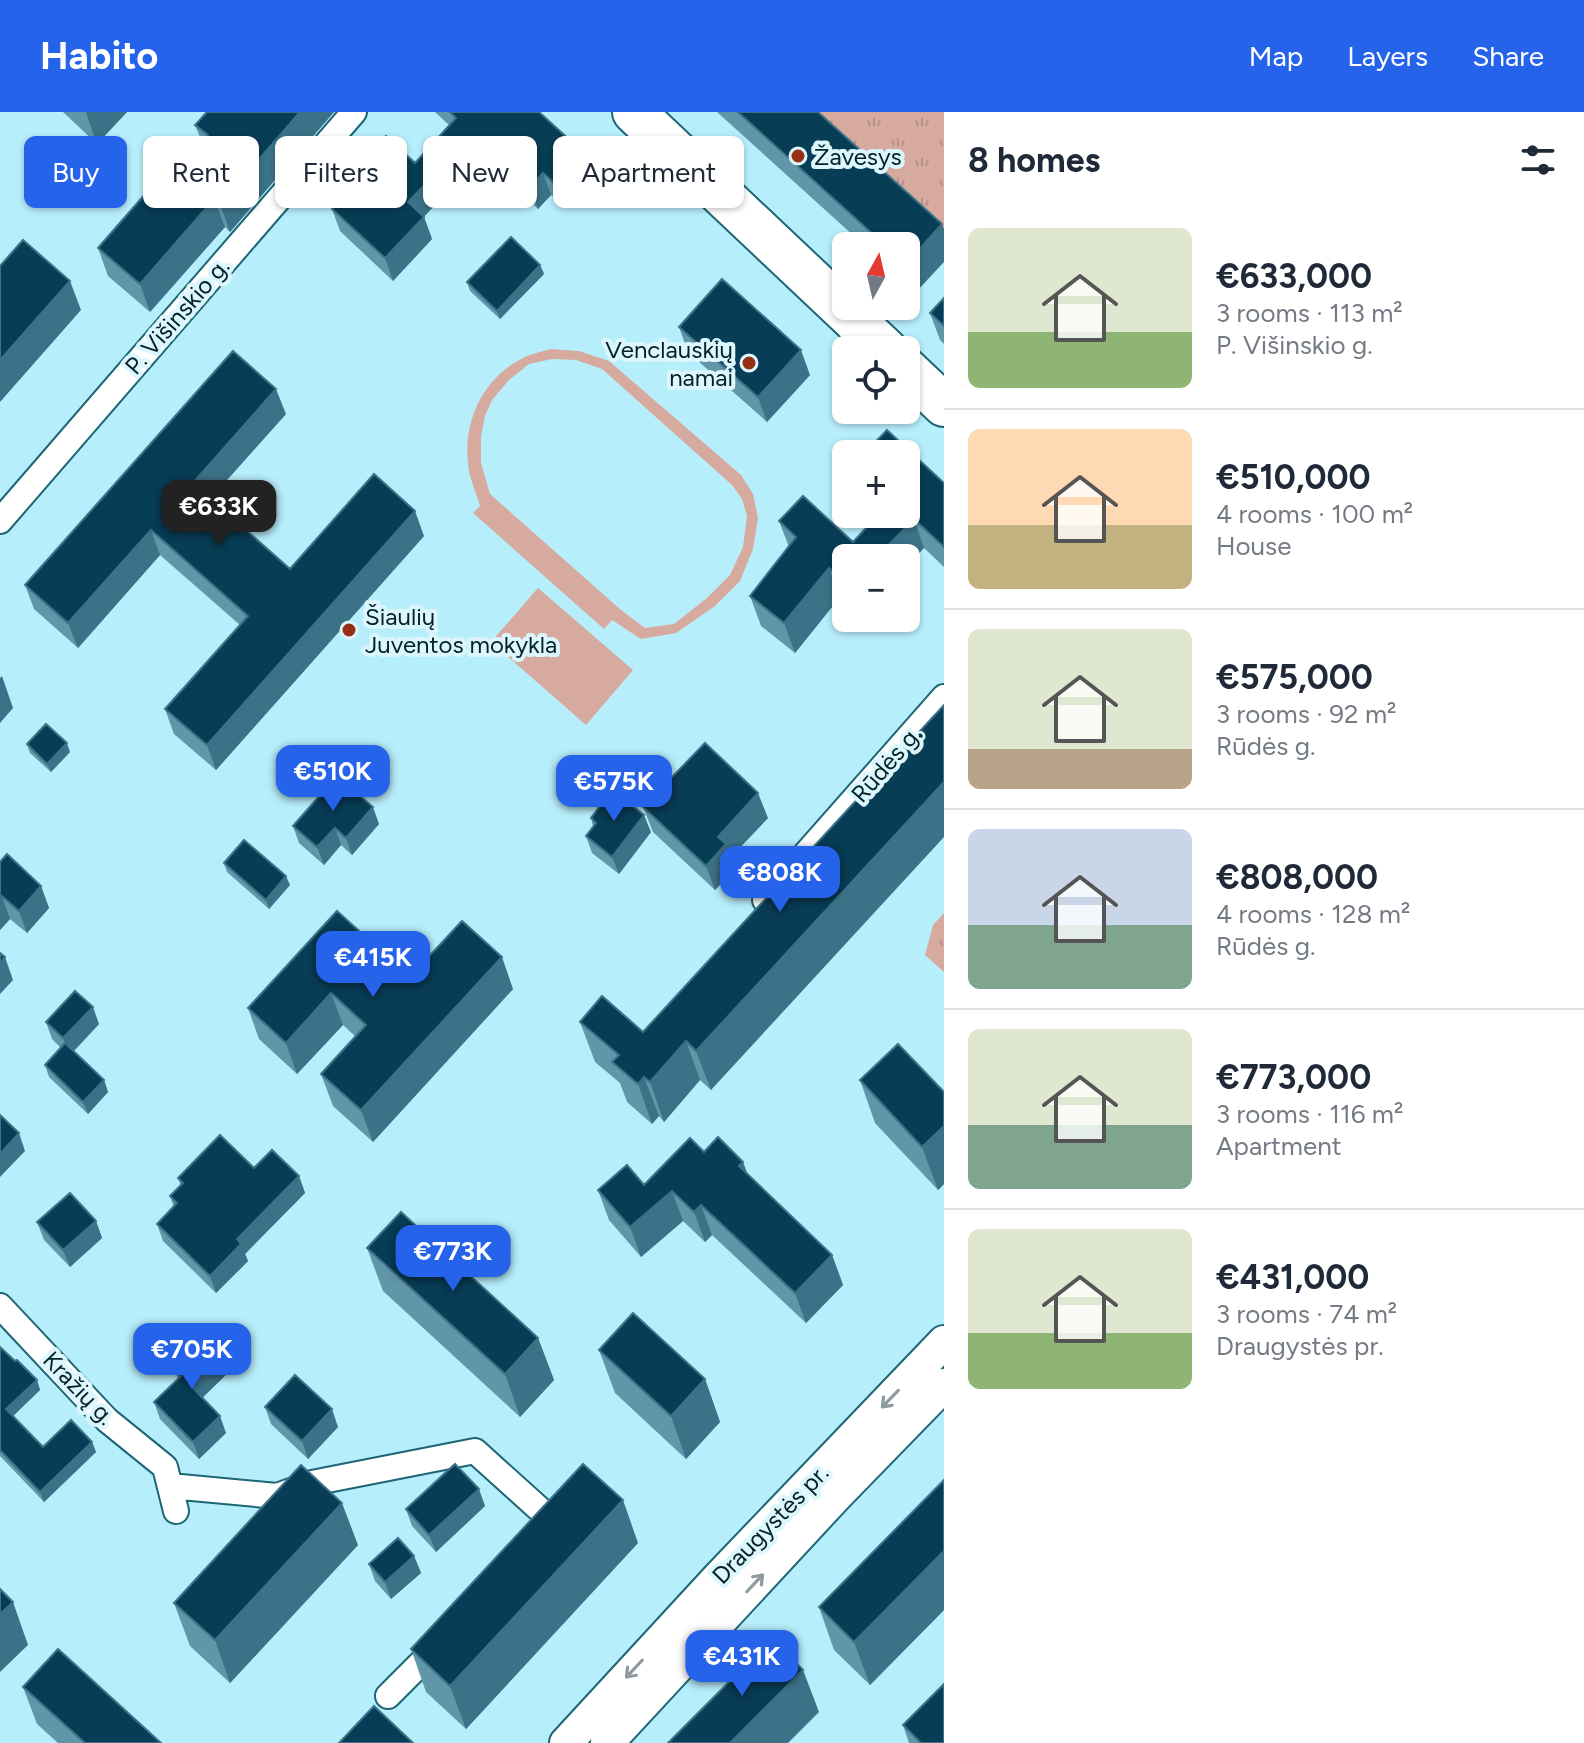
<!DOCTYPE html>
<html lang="en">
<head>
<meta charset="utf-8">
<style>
  body { margin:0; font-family:Figtree,sans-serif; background:#f2f2f3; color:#1f2937; height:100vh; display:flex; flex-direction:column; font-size:30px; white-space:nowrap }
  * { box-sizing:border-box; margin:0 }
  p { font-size:26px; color:#747a83 }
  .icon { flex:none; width:44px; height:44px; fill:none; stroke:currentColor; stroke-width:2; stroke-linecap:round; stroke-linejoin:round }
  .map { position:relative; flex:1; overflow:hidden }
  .details { display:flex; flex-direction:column; background:#fff; width:640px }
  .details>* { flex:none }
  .hud { position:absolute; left:24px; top:24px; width:760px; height:72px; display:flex; gap:16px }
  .needle { width:52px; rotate:8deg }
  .controls { position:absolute; left:832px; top:120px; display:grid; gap:16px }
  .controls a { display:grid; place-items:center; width:88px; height:88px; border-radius:12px; background:#fff; box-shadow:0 2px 6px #0004; font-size:40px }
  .price { position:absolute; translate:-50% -68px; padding:0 18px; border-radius:16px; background:#2563eb; color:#fff; font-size:26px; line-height:52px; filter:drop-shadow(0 2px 4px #0008) }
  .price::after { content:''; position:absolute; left:50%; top:48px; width:24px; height:18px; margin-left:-12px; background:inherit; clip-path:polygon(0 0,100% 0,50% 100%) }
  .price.on { background:#222; color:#fff }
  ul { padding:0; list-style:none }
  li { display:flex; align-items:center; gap:24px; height:200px; padding:0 24px }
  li+li { border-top:2px solid #e0e1e3 }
  li span { display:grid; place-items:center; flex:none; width:224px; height:160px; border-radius:12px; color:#555 }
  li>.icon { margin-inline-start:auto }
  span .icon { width:96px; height:96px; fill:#fffc; stroke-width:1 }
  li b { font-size:34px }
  h2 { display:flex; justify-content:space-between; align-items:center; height:96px; padding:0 24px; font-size:34px }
  .pill { padding:0 28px; border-radius:12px; background:#fff; box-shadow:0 2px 6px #0004; font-size:28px; line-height:72px }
  .pill.on { background:#2563eb; color:#fff }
  header { display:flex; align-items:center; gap:48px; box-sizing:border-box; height:112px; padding:0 40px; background:#2563eb; color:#fff }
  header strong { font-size:38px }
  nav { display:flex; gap:44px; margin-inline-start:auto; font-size:28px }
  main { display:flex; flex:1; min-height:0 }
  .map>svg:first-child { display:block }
  .grass { fill:url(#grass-tufts) }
  .garden { fill:#d7aa9f; fill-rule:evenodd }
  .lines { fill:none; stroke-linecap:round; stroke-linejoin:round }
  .street-casing { stroke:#1c6675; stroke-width:28 }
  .secondary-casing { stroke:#1c6675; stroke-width:36 }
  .highway-casing { stroke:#1c6675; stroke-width:46 }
  .street { stroke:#fff; stroke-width:24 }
  .secondary { stroke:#fff; stroke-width:32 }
  .highway { stroke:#fff; stroke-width:42 }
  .wall { fill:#6096a8 }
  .shaded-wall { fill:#3c7288 }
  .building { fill:#083d56; stroke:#3c7288; stroke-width:2 }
  .oneway { stroke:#8e9b9e }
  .poi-dot { fill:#972e16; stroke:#dbf6fc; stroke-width:3 }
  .labels { text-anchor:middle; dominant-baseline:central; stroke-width:8; stroke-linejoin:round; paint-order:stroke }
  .poi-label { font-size:24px; fill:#032127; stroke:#dbf6fc; text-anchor:start }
  .street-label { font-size:24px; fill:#032127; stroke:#dbf6fc }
</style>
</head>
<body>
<header>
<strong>Habito</strong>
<nav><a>Map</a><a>Layers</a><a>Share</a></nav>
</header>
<main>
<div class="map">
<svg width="944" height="1631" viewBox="0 0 944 1631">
  <defs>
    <pattern id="grass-tufts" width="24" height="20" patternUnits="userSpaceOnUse" patternTransform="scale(2)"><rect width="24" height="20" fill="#d7aa9f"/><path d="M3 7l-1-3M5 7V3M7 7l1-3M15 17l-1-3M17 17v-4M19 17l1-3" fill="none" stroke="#b79289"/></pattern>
  </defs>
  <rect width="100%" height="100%" fill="#b7eefb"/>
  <path class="grass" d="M818,0H944V122L900,82Z
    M944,801V860L925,843L933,813Z"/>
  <path class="garden" d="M551,237L579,239L609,249L741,363L753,382L758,406L753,437L740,469L715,494L676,521L641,527L612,508L604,517L473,401L480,394C476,380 469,365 468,352C463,306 485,263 527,244C535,241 543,239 551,237ZM552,247L576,248L602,257L732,373L742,387L747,404L743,435L730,463L707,486L674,512L645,516L621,498L490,382L481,351V324L485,304L492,288L509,268L529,252Z
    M538,476L633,558L586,613L491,530Z"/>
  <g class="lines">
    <defs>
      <path id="street" d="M0,409L354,0
        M765,788L944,585
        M0,1194L107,1308L165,1355L176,1399
        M170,1374L277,1384L312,1371L475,1339L557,1413L552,1418
        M388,1584L439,1533"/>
      <path id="secondary" d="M566,1631L719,1465L944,1230
        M607,1631L835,1385L944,1273"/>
      <path id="highway" d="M634,0L886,238
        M906,257L944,293"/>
    </defs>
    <use href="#street" class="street-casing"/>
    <use href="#secondary" class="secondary-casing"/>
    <use href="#highway" class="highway-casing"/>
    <use href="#street" class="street"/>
    <use href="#secondary" class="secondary"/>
    <use href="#highway" class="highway"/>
  </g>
  <path class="wall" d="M63,0H127L97,32Z
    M207,0H334L230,120L225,115L150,200L108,164L98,136L158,78L202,30L195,13Z
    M435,0H539L580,52L574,58L580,76L563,95L551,83L538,97L509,70L492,87L470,67L456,83L450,77L424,105L432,127L393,169L340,119L332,97L364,63L360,51H415L449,13Z
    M717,0H818L942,112L916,180L906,171V134H865Z
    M540,153L544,162L500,207L470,179L467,170Z
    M944,186V232L940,228L930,201Z
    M679,215L810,263L767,310L688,240Z
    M286,302L210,387L290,457L424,424L216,658L174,622L165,597L240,513L160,443L78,536L34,497L25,473Z
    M944,371V455L924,436L846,446V492L840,485L795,541L761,514L750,484L789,435L779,409L853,430Z
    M944,593L711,978L700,968L664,1010L659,1004L652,1012L627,990L620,971L595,950L580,910L643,920Z
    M27,632L70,640L51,660L30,641Z
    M643,695L768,706L731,745L735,757L715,778L653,720Z
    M591,706L651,720L619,762L592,741L586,724L593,714Z
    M379,712L352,743L341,733L324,753L299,731L293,714Z
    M0,750L41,774L49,796L27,821L10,807L0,818Z
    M224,751L290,773L269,797L227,760Z
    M410,865L513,877L373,1030L333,994L321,962L355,924L343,913L297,962L259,927L248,896Z
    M46,910L99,912L74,939L104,968L108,980L88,1002L49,965L45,953L61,936L52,927Z
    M860,968L944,980V1072L938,1078L875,1011Z
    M704,1040L743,1050L748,1063L832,1143L843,1173L806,1211L712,1123L705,1130L683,1109L641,1145L609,1108L598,1078L644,1073Z
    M254,1056L299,1064L305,1081L245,1142L248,1149L216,1181L163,1129L157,1112L174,1095L170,1084L181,1074L178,1066Z
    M96,1109L102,1126L70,1155L44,1128L37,1110Z
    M367,1136L538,1226L554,1268L520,1305L383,1179Z
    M0,1235L37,1268L40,1278L13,1304L43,1335L92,1330L96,1340L44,1390L0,1344Z
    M228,1238L234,1255L202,1286L226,1321L199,1347L160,1307L154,1290L178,1267L174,1257Z
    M599,1238L705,1267L720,1310L686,1347L615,1281Z
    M265,1295L338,1315L308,1347L271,1312Z
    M944,1368V1498L870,1573L834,1538L819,1495Z
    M485,1394L436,1440L412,1414L406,1397Z
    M638,1431L466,1617L426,1580L411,1537Z
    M358,1433L230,1571L190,1534L174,1491Z
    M414,1444L421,1461L391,1487L375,1469L369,1452Z
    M23,1575L161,1631H58L37,1612Z
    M903,1613L944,1631H909Z"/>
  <path class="shaded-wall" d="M87,0H127L97,32L86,1Z
    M300,0H334L230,120L220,92Z
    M572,30L580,52L574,58L580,76L563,95L555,72L560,42Z
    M462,45L470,67L456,83L448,61Z
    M501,48L509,70L492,87L484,65Z
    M442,55L450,77L416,113L408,90Z
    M543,61L551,83L538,97L530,75Z
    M214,87L225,115L150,200L140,172Z
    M424,105L432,127L393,169L385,146Z
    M942,112L944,117V150L916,180L906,152Z
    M540,153L544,162L500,207L497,199Z
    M70,169L81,198L0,290V248Z
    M801,238L810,263L767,310L758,285Z
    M276,277L286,302L202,396L193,371Z
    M415,399L424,424L216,658L207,633Z
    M914,407L924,436L906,456V446H876Z
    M151,418L160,443L78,536L68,511Z
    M829,456L840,485L795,541L784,511Z
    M2,564L13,596L0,611V566Z
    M67,631L70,640L51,660L47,652Z
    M944,670V725L711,978L696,939Z
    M758,681L768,706L731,745L735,757L715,778L706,754L718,725Z
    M373,695L379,712L352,743L346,726Z
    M644,703L651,720L619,762L612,745Z
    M335,716L341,733L324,753L317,735Z
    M286,764L290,773L269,797L266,788Z
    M41,774L49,796L27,821L19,799Z
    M2,784L10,807L0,818V787Z
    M5,845L13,868L0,882V851Z
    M502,845L513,877L373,1030L361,998Z
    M331,881L343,913L297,962L286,931Z
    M93,895L99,912L70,943L63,926Z
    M686,929L700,968L664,1010L650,970Z
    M644,965L659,1004L652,1012L638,972Z
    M104,968L108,980L88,1002L83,990Z
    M944,1014V1072L938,1078L922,1035Z
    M19,1021L25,1039L0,1065V1042Z
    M743,1050L754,1080L739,1054Z
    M299,1064L305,1081L245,1142L248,1149L216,1181L210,1164L237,1127Z
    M672,1079L683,1109L641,1145L630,1115Z
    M701,1093L712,1123L705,1130L694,1100Z
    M96,1109L102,1126L70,1155L63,1138Z
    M832,1143L843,1173L806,1211L795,1181Z
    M538,1226L554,1268L520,1305L505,1262Z
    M228,1238L234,1255L197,1291L191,1274Z
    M705,1267L720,1310L686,1347L671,1304Z
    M37,1268L40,1278L10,1307L6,1297Z
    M332,1297L338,1315L308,1347L302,1329Z
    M220,1304L226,1321L199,1347L193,1330Z
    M92,1330L96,1340L44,1390L40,1380Z
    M479,1377L485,1394L436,1440L429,1423Z
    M623,1388L638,1431L466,1617L450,1574Z
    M342,1391L358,1433L230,1571L215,1528Z
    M944,1439V1498L870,1573L854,1530Z
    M414,1444L421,1461L391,1487L385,1470Z
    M13,1490L28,1533L0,1560V1502Z
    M803,1558L819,1600L788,1631H730Z"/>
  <path class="building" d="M207,0H300L220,92L214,87L140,172L98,136L153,73L158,78L208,23L195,13Z
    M450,0H539L572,30L560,42L572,54L555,72L543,61L530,75L501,48L484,65L462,45L448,61L442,55L408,90L424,105L385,146L332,97L368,59L360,51L386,24L415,51L456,6Z
    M738,0H818L942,112L906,152V134H886Z
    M511,125L540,153L497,199L467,170Z
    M23,128L70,169L0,248V154Z
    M722,167L801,238L758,285L679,215Z
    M944,186V214L930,201Z
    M233,239L276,277L193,371L290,457L374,362L415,399L207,633L165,597L248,504L151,418L68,511L25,473Z
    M887,318L944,371V435L914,407L876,446H846V472L829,456L784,511L750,484L796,425L779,409L803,384L853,430L879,402H906V342H864Z
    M944,593V670L696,939L686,929L650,970L644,965L638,972L612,950L619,943L580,910L602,884L643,920Z
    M46,612L67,631L47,652L27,632Z
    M705,631L758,681L718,725L726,732L706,754L643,695Z
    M337,664L373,695L346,726L335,716L317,735L293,714Z
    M612,678L644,703L612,745L586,724L596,711L591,706Z
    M244,728L286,764L266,788L224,751Z
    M7,742L41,774L19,799L2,784L0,787V750Z
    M337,799L410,865L462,809L502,845L361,998L321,962L366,913L331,881L286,931L248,896Z
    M0,841L5,845L0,851Z
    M75,879L93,895L63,926L46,910Z
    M65,931L104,968L83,990L45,953Z
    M898,932L944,980V1014L922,1035L860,968Z
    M0,1003L19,1021L0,1042Z
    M220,1023L254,1056L272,1038L299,1064L237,1127L241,1132L210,1164L157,1112L177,1091L170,1084L183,1071L178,1066Z
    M718,1025L743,1050L739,1054L832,1143L795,1181L701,1093L694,1100L672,1079L630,1115L598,1078L627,1053L644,1073L690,1026L704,1040Z
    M70,1081L96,1109L63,1138L37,1110Z
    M401,1100L538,1226L505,1262L367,1136Z
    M633,1201L705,1267L671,1304L599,1238Z
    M211,1221L228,1238L191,1274L220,1304L193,1330L154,1290L181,1264L174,1257Z
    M0,1235L15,1249L17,1248L37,1268L6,1297L43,1335L71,1308L92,1330L40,1380L0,1338Z
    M295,1263L332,1297L302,1329L265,1295Z
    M455,1352L479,1377L429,1423L406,1397Z
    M583,1352L623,1388L450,1574L411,1537Z
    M301,1353L342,1391L215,1528L174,1491Z
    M944,1368V1439L854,1530L819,1495Z
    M398,1426L414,1444L385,1470L369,1452Z
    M0,1477L13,1490L0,1502Z
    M772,1527L803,1558L730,1631H668Z
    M58,1537L161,1631H85L23,1575Z
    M944,1572V1631H921L903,1613Z
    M374,1594L413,1631H339Z"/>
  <defs><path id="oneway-shaft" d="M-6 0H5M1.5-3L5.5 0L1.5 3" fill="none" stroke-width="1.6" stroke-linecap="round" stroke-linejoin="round" transform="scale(2)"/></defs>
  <g class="oneway">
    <use href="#oneway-shaft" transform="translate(890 1287) rotate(134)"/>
    <use href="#oneway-shaft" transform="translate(755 1471) rotate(-47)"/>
    <use href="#oneway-shaft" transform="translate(634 1557) rotate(133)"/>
  </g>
  <g class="poi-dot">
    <circle cx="798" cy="44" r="8"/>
    <circle cx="749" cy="251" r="8"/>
    <circle cx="349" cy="518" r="8"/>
  </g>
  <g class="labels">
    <g class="poi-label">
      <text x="814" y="44">Žavesys</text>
      <text x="733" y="237" text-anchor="end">Venclauskių<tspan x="733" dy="28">namai</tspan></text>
      <text x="365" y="504">Šiaulių<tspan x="365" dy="28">Juventos mokykla</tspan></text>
    </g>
    <g class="street-label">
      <text transform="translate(177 204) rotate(-49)">P. Višinskio g.</text>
      <text transform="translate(886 652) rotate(-49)">Rūdės g.</text>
      <text transform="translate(79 1276) rotate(46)">Kražių g.</text>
      <text transform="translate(770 1412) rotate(-46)">Draugystės pr.</text>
    </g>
  </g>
</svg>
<div class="controls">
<a><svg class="needle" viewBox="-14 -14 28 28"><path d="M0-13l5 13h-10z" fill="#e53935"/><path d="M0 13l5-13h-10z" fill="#747a83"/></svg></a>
<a><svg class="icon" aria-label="locate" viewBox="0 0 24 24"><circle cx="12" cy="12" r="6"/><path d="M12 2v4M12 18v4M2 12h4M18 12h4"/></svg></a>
<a>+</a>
<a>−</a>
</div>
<b class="price on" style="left:219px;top:436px">€633K</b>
<b class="price" style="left:333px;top:701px">€510K</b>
<b class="price" style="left:614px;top:711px">€575K</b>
<b class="price" style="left:780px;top:802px">€808K</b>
<b class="price" style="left:373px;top:887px">€415K</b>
<b class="price" style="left:453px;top:1181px">€773K</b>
<b class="price" style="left:192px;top:1279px">€705K</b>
<b class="price" style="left:742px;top:1586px">€431K</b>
<div class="hud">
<a class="pill on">Buy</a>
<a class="pill">Rent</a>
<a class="pill">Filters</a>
<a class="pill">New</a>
<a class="pill">Apartment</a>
</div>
</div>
<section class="details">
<h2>8 homes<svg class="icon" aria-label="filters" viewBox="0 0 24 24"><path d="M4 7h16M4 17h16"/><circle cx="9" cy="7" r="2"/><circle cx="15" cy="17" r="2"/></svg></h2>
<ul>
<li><span style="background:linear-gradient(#dfe7d0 65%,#8fb573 0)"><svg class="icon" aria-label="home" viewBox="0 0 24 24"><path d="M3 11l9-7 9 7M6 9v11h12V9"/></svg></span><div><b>€633,000</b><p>3 rooms · 113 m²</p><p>P. Višinskio g.</p></div></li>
<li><span style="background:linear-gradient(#ffd9b3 60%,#c2b280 0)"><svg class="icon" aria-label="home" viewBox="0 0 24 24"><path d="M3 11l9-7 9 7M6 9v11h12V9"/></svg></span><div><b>€510,000</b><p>4 rooms · 100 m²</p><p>House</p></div></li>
<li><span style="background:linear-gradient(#dfe7d0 75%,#b9a48a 0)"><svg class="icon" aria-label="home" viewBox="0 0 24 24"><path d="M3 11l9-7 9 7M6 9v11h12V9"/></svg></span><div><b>€575,000</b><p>3 rooms · 92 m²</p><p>Rūdės g.</p></div></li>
<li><span style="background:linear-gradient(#c9d6e8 60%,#7fa58c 0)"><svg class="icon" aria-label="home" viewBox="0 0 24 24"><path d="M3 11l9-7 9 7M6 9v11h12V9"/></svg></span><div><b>€808,000</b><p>4 rooms · 128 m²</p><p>Rūdės g.</p></div></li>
<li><span style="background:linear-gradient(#dfe7d0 60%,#7fa58c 0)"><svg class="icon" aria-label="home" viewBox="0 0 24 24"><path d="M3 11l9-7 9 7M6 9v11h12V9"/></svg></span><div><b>€773,000</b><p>3 rooms · 116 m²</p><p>Apartment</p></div></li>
<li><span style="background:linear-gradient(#dfe7d0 65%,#8fb573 0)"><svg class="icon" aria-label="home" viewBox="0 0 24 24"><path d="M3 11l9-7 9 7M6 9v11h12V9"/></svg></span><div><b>€431,000</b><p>3 rooms · 74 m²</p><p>Draugystės pr.</p></div></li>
</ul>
</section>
</main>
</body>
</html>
